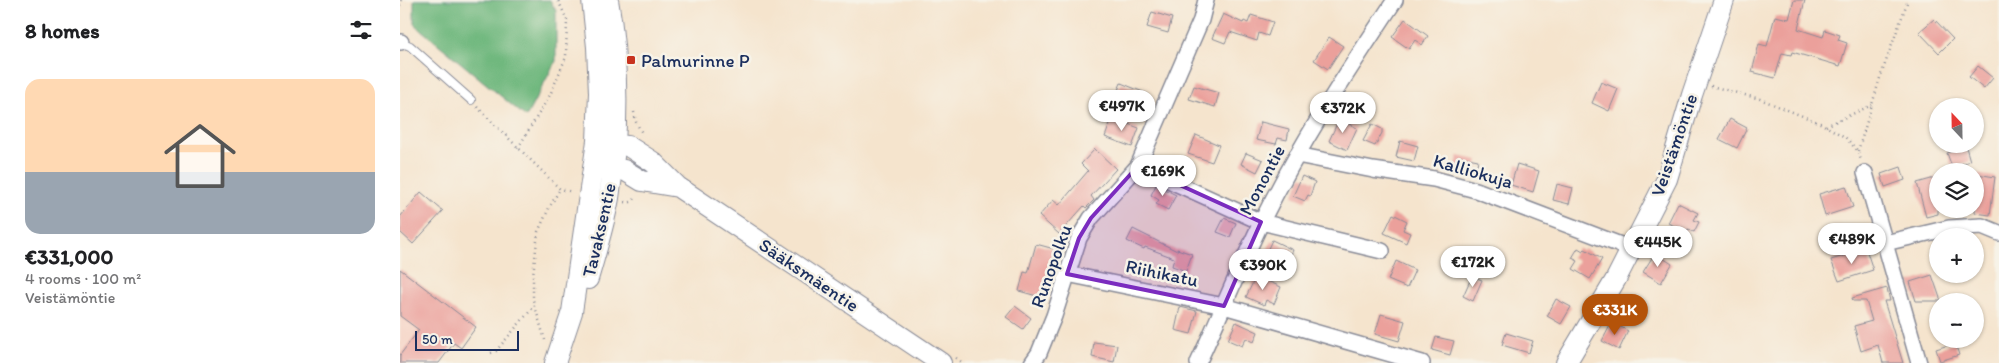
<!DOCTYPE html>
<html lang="en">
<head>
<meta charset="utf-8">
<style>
  body { margin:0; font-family:Itim,sans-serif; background:#f6f6f6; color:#202124; height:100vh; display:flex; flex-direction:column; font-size:19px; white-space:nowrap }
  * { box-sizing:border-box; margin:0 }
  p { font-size:16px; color:#757577 }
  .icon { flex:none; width:28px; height:28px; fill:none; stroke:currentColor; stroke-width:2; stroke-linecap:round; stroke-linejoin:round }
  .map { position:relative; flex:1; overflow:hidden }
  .details { display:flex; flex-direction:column; background:#fff; width:400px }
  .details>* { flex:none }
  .needle { width:32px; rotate:338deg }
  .fabs { position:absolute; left:1529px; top:98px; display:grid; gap:10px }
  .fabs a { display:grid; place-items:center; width:55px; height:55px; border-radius:50%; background:#fff; box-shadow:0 1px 4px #0004; font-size:25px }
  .scale { position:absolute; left:15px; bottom:12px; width:104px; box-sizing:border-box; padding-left:5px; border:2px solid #1b2f5e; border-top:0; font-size:14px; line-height:18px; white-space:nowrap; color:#1b2f5e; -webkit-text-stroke:4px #f7f3e8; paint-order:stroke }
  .price { position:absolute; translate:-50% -42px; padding:0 11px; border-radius:18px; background:#fff; color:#222; font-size:16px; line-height:32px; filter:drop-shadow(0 1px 2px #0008) }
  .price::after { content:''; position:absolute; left:50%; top:30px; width:15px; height:11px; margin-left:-8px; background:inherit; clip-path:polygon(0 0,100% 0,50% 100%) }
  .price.active { background:#b45309; color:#fff }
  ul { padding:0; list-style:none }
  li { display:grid; align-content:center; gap:10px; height:265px; padding:0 25px }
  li+li { border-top:1px solid #e0e0e0 }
  li span { display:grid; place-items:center; height:155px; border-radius:15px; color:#555 }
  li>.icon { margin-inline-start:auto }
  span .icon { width:90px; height:90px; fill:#fffc; stroke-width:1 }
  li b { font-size:21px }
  h2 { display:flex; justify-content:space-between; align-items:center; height:60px; padding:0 25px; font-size:21px }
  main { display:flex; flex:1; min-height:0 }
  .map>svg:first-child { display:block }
  .built { fill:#f6d2c4 }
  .forest { fill:#70b87e; stroke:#46746e }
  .building { fill:#eba09b }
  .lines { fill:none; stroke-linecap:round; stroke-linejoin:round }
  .lane-casing { stroke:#888a96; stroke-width:10 }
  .street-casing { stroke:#888a96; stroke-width:18 }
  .secondary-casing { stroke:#888a96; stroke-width:22 }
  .path { stroke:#888a96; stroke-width:2.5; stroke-dasharray:1 4; stroke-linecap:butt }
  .lane { stroke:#fff; stroke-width:8 }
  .street { stroke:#fff; stroke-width:15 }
  .secondary { stroke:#fff; stroke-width:20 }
  .marked { fill:#7b2cbf; fill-opacity:0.2; stroke:#7b2cbf; stroke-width:4; stroke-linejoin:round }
  .poi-dot { fill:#c8321e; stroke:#f7f3e8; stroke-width:2 }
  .labels { text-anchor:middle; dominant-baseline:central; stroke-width:5; stroke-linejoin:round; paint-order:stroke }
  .poi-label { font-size:19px; fill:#1b2f5e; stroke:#f7f3e8; text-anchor:start }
  .street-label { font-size:19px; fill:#1b2f5e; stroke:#f7f3e8 }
</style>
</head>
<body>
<main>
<section class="details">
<h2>8 homes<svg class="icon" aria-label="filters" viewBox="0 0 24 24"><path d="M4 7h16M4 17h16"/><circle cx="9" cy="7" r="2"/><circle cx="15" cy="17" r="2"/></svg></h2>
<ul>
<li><span style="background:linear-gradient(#ffd9b3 60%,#9aa5b1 0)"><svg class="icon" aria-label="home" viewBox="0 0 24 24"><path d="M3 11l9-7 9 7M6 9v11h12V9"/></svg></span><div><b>€331,000</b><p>4 rooms · 100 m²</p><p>Veistämöntie</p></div></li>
</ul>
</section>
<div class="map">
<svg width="1599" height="363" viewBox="0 0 1599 363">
  <rect width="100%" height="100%" fill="#f7f3e8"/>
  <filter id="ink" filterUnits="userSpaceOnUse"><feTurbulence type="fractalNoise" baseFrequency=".02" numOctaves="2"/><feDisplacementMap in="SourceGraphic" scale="10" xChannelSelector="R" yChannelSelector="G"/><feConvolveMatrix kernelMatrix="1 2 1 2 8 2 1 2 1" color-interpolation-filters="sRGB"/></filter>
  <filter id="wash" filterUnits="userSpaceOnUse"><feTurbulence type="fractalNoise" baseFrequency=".0096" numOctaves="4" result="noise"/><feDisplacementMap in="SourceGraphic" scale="20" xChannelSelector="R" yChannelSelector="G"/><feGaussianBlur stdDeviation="1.12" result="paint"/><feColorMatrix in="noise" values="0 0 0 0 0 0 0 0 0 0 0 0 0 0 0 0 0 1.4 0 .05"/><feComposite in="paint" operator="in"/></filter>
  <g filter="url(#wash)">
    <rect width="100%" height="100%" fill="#f5e4cd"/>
    <path class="built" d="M0,316L19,330L0,355Z"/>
    <path class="forest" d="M14,0H150L156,11V61L126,117L14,24Z"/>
    <g id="blocks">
      <path class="building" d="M1394,0H1405L1398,29L1423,37L1425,30L1440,35L1438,40L1447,43L1440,66L1392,52L1391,55L1382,53L1375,78L1352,72L1359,44L1367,46L1375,16L1389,19Z
        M752,12L772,18L768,33L747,27Z
        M823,14L843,23L844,21L848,23L851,15L873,22L868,36L859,33L857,41L830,32L825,43L812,38Z
        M1005,19L1028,36L1022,45L1015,40L1009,49L992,37Z
        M1534,19L1553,39L1539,53L1519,32Z
        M929,37L943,46L928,69L914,60Z
        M1578,66L1593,78L1584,89L1569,77Z
        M1201,82L1218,89L1209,111L1192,103Z
        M721,83L748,94L743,106L716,95Z
        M794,86L819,93L815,107L789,99Z
        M712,118L739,128L732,147L705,137Z
        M939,119L957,128L947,150L929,141Z
        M1330,119L1347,128L1337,148L1319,139Z
        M861,122L889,129L887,140L878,138L876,144L856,140Z
        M972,124L982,129V133L975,146L963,141Z
        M796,135L819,145L812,162L788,154Z
        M1000,141L1018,146L1014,161L996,157Z
        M1566,147L1570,161L1552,167L1547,153Z
        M695,149L716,169L691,196L694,200L686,208L684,206L659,234L639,216L653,200L659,205L688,171L681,164Z
        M846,153L863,160L857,172L841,164Z
        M1058,156L1078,160L1075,175L1055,170Z
        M1117,164L1139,171L1133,192L1111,185Z
        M1501,167L1505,180L1485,187L1481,174Z
        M1577,174L1595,177L1590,215L1575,213Z
        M902,176L915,182L910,196L908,195L905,201L893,196Z
        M1538,177V214L1526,217L1517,183Z
        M1157,184L1173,188L1169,204L1153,200Z
        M756,185L776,195L768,210L756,204L759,200L751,195Z
        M1446,186L1453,207L1425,216L1419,194Z
        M21,192L43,211L13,244L0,232V217Z
        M1278,203L1298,213L1294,220L1299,222L1294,232L1288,229L1287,232L1268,223Z
        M993,214L1007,221L1003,230L1010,233L1006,243L984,233Z
        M824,218L836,223L830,237L817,232Z
        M733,229L777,251V249L792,254L786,271L772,266L774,258L745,247L744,249L727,241Z
        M872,240L893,250L887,263L880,260L878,263L864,257Z
        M636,244L658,250L644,298L619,291L624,272L628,273Z
        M1178,248L1183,251L1185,249L1202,259L1190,279L1173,269L1178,261L1172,258Z
        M1466,249L1473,270L1439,281L1431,260Z
        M1255,253L1272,264L1261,283L1243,272Z
        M996,261L1015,270L1007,288L988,280Z
        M0,269L76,327L61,348L54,343L39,363H0V355L19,330L0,316Z
        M1532,275L1541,301H1516L1510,282Z
        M856,276L881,287L874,304L866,300L864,305L846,297Z
        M1072,276L1082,280L1073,301L1063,296Z
        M1487,288L1490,301H1484L1503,363H1483L1478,345L1461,351L1454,326L1472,321L1466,301H1453L1452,298Z
        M1156,299L1171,307L1161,324L1147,316Z
        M615,306L631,318L623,329L606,317Z
        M780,307L797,311L791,334L775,330Z
        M981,314L1005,321L999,341L975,334Z
        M836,322L858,332L854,342L846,338L842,346L828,340Z
        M1212,322L1228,331L1219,350L1202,341Z
        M1106,333L1133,341L1129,353L1102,345Z
        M1036,337L1054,341L1050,355L1032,350Z
        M694,342L717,345L714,362L692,357Z
        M1555,343L1559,355L1540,361L1536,349Z"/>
    </g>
  </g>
  <g filter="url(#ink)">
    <use href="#blocks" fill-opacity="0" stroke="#888a96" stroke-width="1"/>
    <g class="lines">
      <defs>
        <path id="lane" d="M1,42L10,46L71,100"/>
        <path id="street" d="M0,42H1
          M897,155L973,170L1034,179L1076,190L1231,249
          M738,166L861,222L982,251
          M1465,173L1519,363
          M1485,243L1549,228L1582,226L1599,233
          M667,274L824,306L1022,363
          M632,363L639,353L654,316L679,238L691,218L738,166L801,20L806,0
          M798,363C820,316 839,268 862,221C900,144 947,72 995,0"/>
        <path id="secondary" d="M197,141L228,146L253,162L278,187L541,363
          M200,165L224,170L242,181L278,187
          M188,279C196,252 204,225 209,198C219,137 219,61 208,0
          M155,363L172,312L197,141L199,93L197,47L192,0
          M1166,363L1216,279L1267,179L1292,95L1324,0"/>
      </defs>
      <use href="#lane" class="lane-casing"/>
      <use href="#street" class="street-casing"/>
      <use href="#secondary" class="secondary-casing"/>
      <path class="path" d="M0,6L1,0
        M1311,86L1360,99L1420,123L1445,137L1458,151L1461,160
        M77,107L160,189L173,192
        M234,112L236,122L243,135
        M1426,126L1472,105
        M118,148L150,95L166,57L167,20L158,0
        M1458,151L1480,78L1508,0
        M225,202C230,203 234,202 236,196
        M145,340L133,300V275L138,232L149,208L160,189
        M91,353L96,351L135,305
        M556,358L563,363"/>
      <use href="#lane" class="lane"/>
      <use href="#street" class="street"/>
      <use href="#secondary" class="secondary"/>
    </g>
  </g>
  <path class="marked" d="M738,166L861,222L824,306L667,274L679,238L691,218Z"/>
  <rect class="poi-dot" x="226" y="55" width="10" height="10" rx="2.5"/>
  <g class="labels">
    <g class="poi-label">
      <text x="241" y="60">Palmurinne P</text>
    </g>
    <g class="street-label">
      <text transform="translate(1274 145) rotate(-71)">Veistämöntie</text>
      <text transform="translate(1073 171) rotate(16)">Kalliokuja</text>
      <text transform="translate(862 180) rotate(-62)">Monontie</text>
      <text transform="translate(199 230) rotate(-77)">Tavaksentie</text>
      <text transform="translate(651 266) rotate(-70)">Runopolku</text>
      <text transform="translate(762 273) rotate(12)">Riihikatu</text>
      <text transform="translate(409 275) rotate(34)">Sääksmäentie</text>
    </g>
  </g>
</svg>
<div class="fabs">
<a><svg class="needle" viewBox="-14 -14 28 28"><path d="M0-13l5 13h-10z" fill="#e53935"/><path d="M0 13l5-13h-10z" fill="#757577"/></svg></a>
<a><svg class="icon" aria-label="layers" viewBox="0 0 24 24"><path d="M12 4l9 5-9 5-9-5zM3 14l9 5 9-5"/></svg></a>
<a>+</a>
<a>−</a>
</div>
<div class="scale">50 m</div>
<b class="price" style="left:722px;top:132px">€497K</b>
<b class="price" style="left:943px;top:134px">€372K</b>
<b class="price" style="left:763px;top:197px">€169K</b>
<b class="price" style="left:1452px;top:265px">€489K</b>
<b class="price" style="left:1258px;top:268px">€445K</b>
<b class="price" style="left:1073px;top:288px">€172K</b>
<b class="price" style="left:863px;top:291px">€390K</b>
<b class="price active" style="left:1215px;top:336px">€331K</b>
</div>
</main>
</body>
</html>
